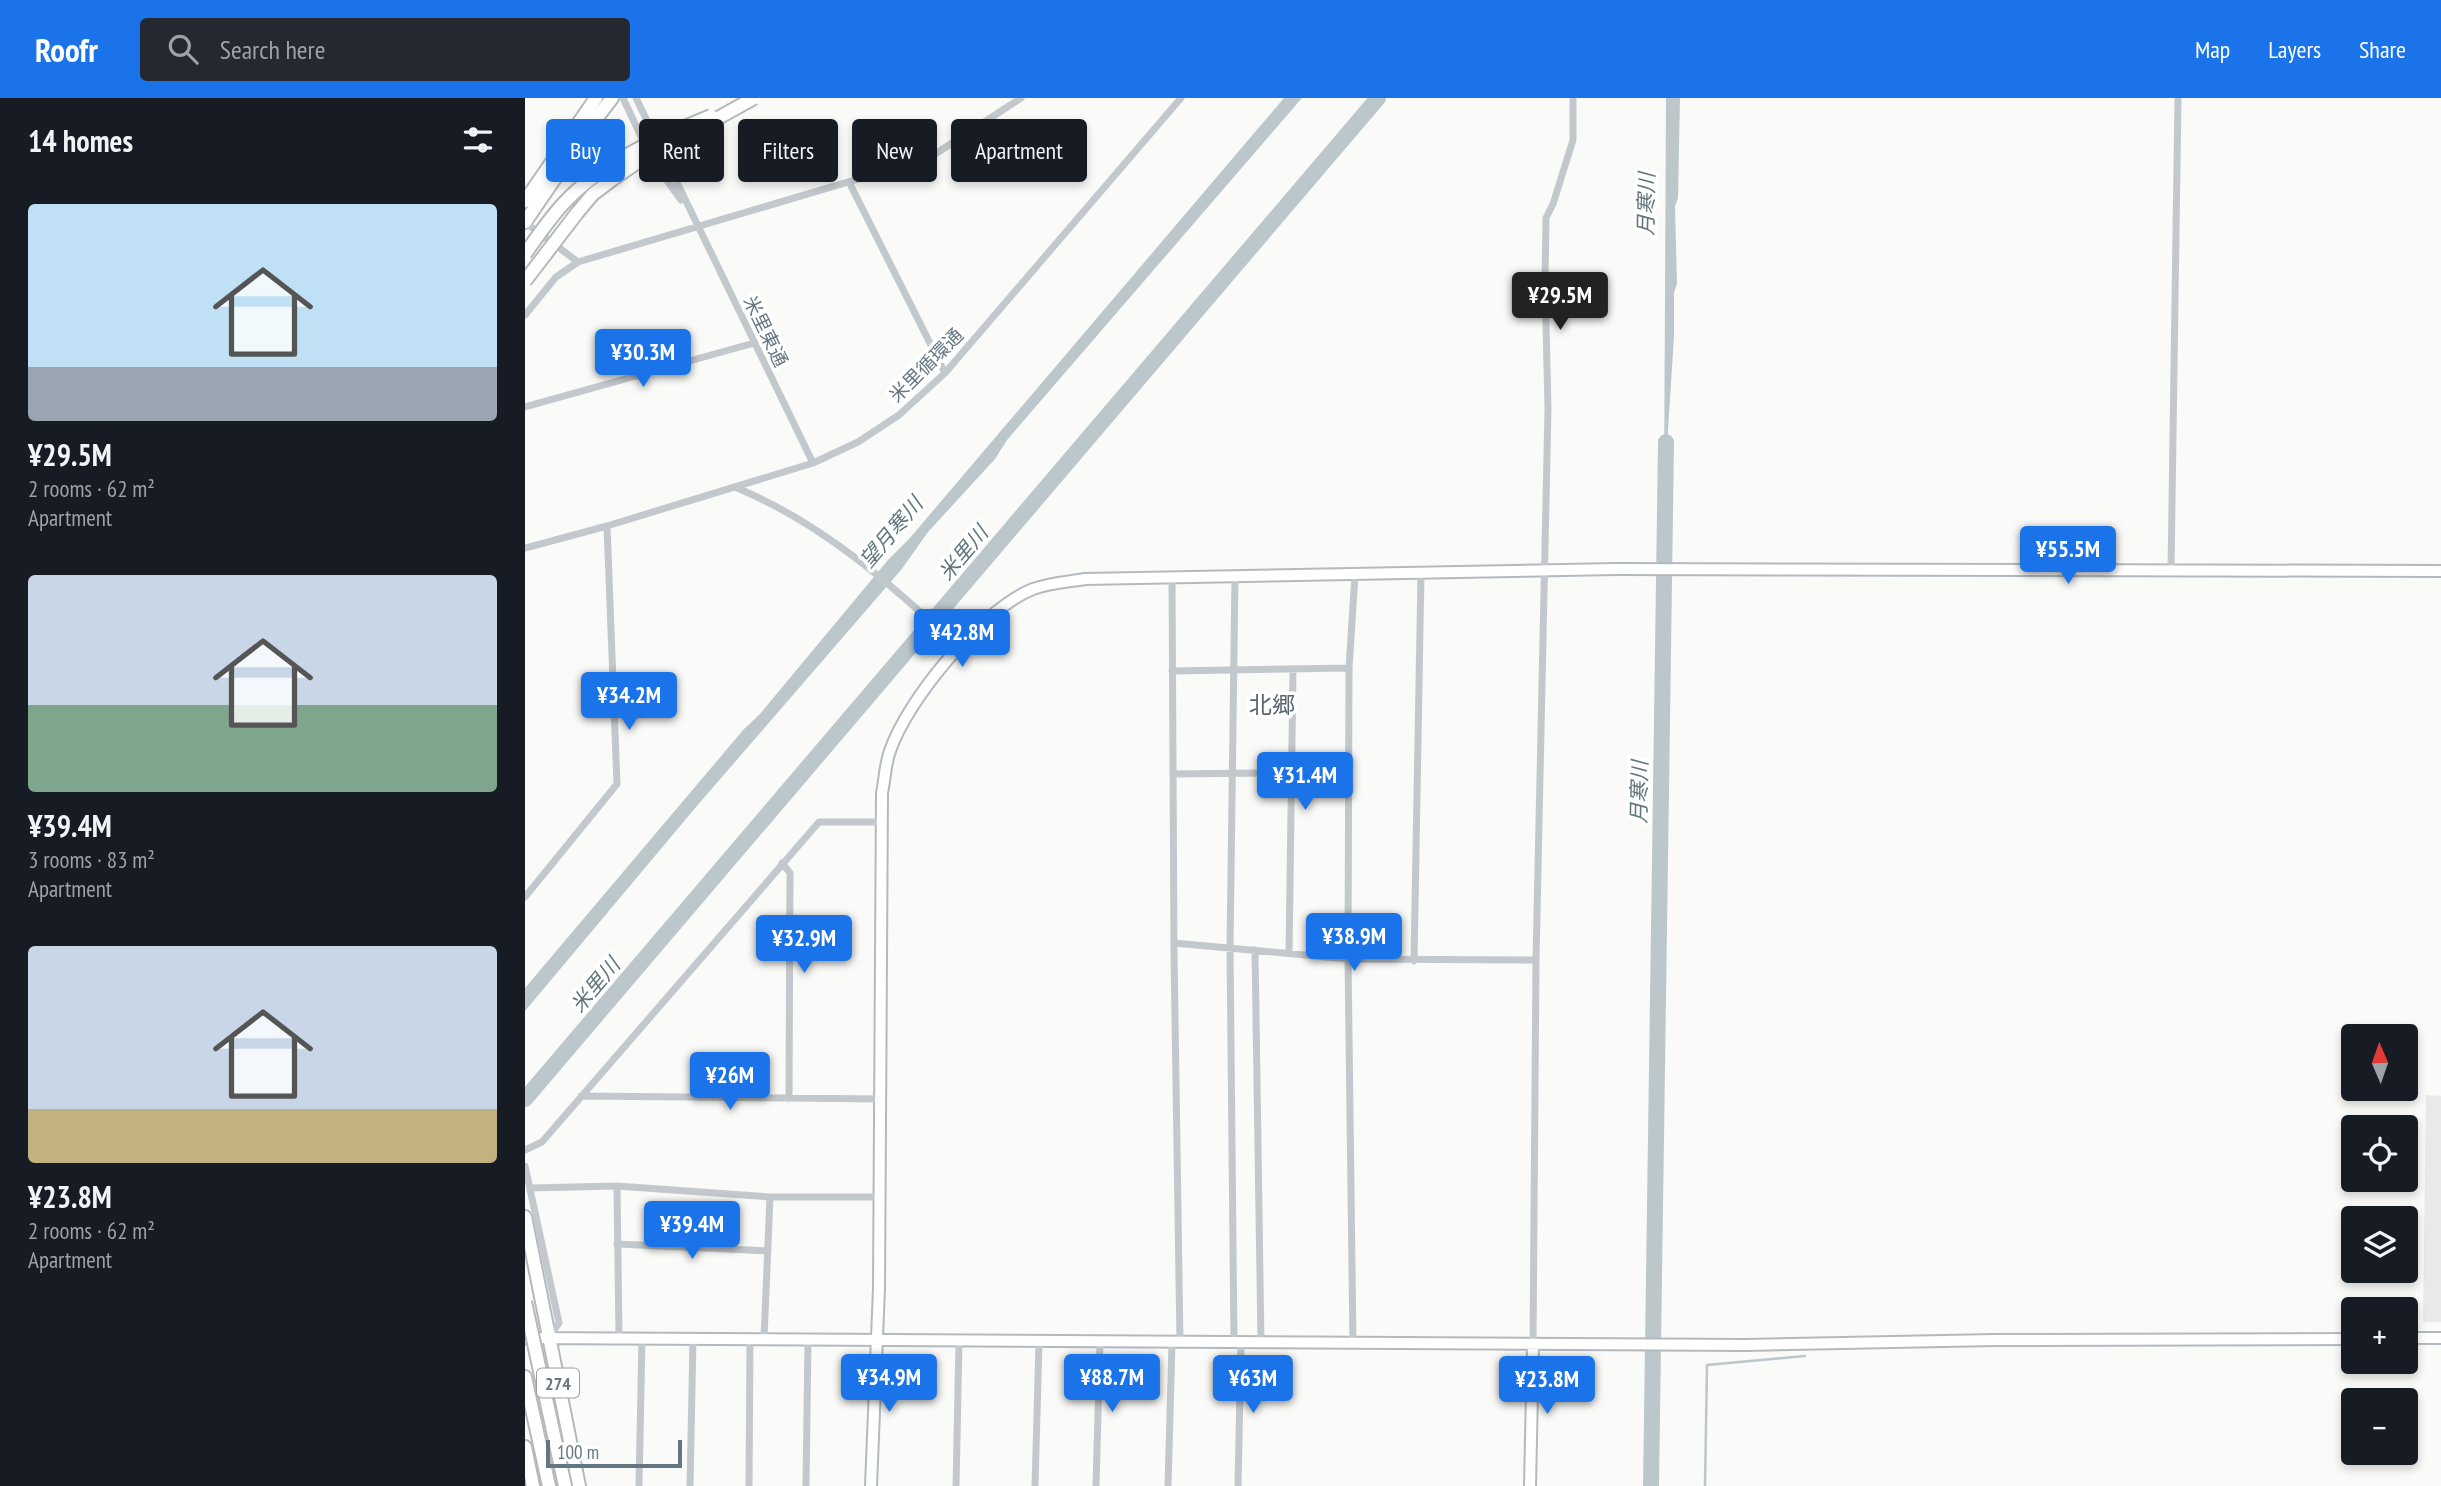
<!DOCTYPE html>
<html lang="en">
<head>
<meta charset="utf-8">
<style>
  body { margin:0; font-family:"PT Sans Narrow","Noto Sans JP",sans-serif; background:#242831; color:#f1f3f6; height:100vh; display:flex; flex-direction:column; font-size:26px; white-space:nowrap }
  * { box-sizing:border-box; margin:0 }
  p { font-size:23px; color:#9ea1a6 }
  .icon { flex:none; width:38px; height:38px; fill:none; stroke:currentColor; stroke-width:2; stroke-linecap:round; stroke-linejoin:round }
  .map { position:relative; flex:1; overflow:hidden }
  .panel { display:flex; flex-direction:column; background:#171b24; width:525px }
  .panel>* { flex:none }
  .banner { position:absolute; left:21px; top:21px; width:665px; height:63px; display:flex; gap:14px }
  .needle { width:46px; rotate:358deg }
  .buttons { position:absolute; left:1816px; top:926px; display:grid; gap:14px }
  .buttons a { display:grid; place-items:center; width:77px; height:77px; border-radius:7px; background:#171b24; box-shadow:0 4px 10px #0003; font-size:35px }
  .scale { position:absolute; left:21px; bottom:18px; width:136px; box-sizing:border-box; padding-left:7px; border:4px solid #657683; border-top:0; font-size:19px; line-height:24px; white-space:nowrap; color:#657683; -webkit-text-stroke:5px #fff; paint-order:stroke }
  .price { position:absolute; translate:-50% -60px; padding:0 16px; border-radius:7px; background:#1a73e8; color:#fff; font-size:23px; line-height:46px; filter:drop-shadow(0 2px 4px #0008) }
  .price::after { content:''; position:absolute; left:50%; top:42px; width:21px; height:16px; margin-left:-10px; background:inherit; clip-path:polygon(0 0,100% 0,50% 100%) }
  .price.active { background:#222; color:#fff }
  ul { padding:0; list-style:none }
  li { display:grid; align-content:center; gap:14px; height:371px; padding:0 28px }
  li span { display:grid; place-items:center; height:217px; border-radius:7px; color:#555 }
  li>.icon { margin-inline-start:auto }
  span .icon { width:126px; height:126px; fill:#fffc; stroke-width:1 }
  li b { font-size:30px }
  h2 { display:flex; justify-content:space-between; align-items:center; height:84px; padding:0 28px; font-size:30px }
  .chip { padding:0 24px; border-radius:7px; background:#171b24; box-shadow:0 4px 10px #0003; font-size:24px; line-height:63px }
  .chip.active { background:#1a73e8; color:#fff }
  header { display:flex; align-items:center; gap:42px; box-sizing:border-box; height:98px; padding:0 35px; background:#1a73e8; color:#fff }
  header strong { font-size:33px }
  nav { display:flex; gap:38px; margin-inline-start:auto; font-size:24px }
  .search { width:490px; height:63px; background:#242831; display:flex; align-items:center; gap:18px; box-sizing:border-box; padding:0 24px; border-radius:7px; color:#9ea1a6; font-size:26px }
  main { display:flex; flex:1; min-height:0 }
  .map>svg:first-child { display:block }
  .built { fill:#e8e9e9 }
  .water { fill:#bbc7cb }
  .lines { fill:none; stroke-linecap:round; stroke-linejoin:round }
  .stream { stroke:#bbc7cb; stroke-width:2.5 }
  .river { stroke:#bbc7cb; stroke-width:16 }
  .secondary-casing { stroke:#b3babf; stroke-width:14 }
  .highway-casing { stroke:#b4b9bd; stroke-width:16 }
  .street { stroke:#c3c8cc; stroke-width:7 }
  .secondary { stroke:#fff; stroke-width:10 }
  .highway { stroke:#fff; stroke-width:12 }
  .highway-bridge-casing { stroke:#b4b9bd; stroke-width:16; stroke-linecap:butt }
  .highway-bridge { stroke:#fff; stroke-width:12 }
  .labels { text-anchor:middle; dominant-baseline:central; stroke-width:7; stroke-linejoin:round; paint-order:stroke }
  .shield { fill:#fff; stroke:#939fa8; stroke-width:2 }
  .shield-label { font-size:18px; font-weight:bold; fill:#657683 }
  .street-label { font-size:19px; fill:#657683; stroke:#fff }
  .water-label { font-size:21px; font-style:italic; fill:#60757c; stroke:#fff }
  .quarter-label { font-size:23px; fill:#57646e; stroke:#fff }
</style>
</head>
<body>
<header>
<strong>Roofr</strong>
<div class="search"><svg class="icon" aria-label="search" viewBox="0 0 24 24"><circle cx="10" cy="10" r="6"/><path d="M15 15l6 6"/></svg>Search here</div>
<nav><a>Map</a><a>Layers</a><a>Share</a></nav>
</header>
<main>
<section class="panel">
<h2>14 homes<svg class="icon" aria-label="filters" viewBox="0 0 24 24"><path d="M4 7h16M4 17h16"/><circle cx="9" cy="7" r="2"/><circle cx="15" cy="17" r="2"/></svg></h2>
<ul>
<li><span style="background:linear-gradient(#bfe0f5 75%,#9aa5b1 0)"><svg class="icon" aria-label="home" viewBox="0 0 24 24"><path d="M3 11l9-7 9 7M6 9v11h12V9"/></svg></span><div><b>¥29.5M</b><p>2 rooms · 62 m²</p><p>Apartment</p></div></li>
<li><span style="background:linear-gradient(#c9d6e8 60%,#7fa58c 0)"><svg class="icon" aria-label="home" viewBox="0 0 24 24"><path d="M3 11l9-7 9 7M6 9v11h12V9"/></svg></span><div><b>¥39.4M</b><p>3 rooms · 83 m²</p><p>Apartment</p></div></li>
<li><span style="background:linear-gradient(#c9d6e8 75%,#c2b280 0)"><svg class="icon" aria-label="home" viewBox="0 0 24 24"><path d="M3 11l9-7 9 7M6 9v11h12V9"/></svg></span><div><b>¥23.8M</b><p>2 rooms · 62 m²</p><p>Apartment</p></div></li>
</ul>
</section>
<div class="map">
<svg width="1916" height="1388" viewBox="0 0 1916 1388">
  <rect width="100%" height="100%" fill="#fafaf8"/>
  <path class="built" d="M1901,997L1916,998V1224H1898Z"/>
  <path class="water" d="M759,0H777L482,342L470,361L403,434L376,472L171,709L0,913V890L219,631L235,616L363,462L384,441Z
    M1141,0H1155L1153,100L1150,108L1152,186L1149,195V238L1139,395Z"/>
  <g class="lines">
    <path class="stream" d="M1180,1388L1182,1267L1280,1258"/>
    <path class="river" d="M0,1001L853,0
      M1126,1388L1141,344"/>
    <defs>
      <path id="secondary" d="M0,1240L1221,1247L1470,1242L1829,1241
        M1881,1240H1916
        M346,1388L354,1190L357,695C360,681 360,666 365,653C382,602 457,511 508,491C525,485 542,484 560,481L1091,471L1916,473
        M1005,1388L1008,1247"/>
      <path id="highway" d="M0,103L71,0
        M0,124L67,26L87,0
        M0,1119L54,1388
        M0,1279L24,1388
        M0,1349L8,1388"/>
    </defs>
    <use href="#secondary" class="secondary-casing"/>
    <use href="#highway" class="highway-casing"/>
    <path class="street" d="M98,0L127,62L156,102
      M111,0L288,365
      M324,84L420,275
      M5,128L53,164
      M0,217L31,179L53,164L404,60L496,0
      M0,309L229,245
      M212,390C297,425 367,487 434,549
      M0,450L82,428L288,365L333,344L374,317L420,275L656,0
      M1646,473L1653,0
      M647,479L649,854L655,1245
      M647,573L824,570
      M648,676L824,674
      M257,765L265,775L264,1001
      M0,799L92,686L82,428
      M649,845L823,861L1011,862
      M730,852L736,1245
      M764,855L768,572
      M889,863L896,475
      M56,998L355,1001
      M0,1052L17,1044L294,724H358
      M0,1068L34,1225L24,1239
      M92,1088L94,1239
      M5,1090L92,1088L245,1099H354
      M92,1146L243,1153
      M239,1240L245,1099
      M709,1245L705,850L710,478
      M828,1246L823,861L824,570L830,477
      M1008,1247L1011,862L1023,311L1020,184L1021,120L1028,106L1048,42V0
      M114,1388L117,1240
      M165,1388L168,1240
      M224,1388L225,1241
      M281,1388L283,1241
      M431,1388L434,1244
      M510,1388L514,1244
      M571,1388L575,1244
      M643,1388L647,1245
      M713,1388L716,1245"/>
    <use href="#secondary" class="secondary"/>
    <use href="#highway" class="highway"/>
    <defs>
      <path id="highway-bridge" d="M0,156C12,139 24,121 39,105C77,64 135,39 186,18
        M0,183L52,115L68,96L88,81L110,66L229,0
        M0,1204L40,1388"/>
    </defs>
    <use href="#highway-bridge" class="highway-bridge-casing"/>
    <use href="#highway-bridge" class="highway-bridge"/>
  </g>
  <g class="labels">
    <rect class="shield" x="12" y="1270.5" width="42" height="29" rx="5"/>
    <g class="shield-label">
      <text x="33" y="1285">274</text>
    </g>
    <g class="street-label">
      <text transform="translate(241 233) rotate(64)">米里東通</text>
      <text transform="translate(401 267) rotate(-45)">米里循環通</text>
    </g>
    <g class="water-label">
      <text transform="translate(1121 106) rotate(-89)">月寒川</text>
      <text transform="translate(366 434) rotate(-50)">望月寒川</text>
      <text transform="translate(438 455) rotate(-50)">米里川</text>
      <text transform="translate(1114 694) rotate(-89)">月寒川</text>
      <text transform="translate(70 887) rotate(-50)">米里川</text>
    </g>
    <g class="quarter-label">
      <text x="747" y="606">北郷</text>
    </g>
  </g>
</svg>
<div class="buttons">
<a><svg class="needle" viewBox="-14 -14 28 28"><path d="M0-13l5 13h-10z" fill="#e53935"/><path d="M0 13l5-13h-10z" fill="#9ea1a6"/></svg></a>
<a><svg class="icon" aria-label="locate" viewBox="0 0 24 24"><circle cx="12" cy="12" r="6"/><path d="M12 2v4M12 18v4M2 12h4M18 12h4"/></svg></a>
<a><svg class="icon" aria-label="layers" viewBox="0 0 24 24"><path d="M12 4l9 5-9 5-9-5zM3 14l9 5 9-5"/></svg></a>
<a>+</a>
<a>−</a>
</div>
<div class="scale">100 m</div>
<b class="price active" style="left:1035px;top:234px">¥29.5M</b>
<b class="price" style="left:118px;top:291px">¥30.3M</b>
<b class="price" style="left:1543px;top:488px">¥55.5M</b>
<b class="price" style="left:437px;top:571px">¥42.8M</b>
<b class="price" style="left:104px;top:634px">¥34.2M</b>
<b class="price" style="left:780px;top:714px">¥31.4M</b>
<b class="price" style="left:829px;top:875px">¥38.9M</b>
<b class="price" style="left:279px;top:877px">¥32.9M</b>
<b class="price" style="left:205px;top:1014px">¥26M</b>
<b class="price" style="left:167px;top:1163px">¥39.4M</b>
<b class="price" style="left:364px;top:1316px">¥34.9M</b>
<b class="price" style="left:587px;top:1316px">¥88.7M</b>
<b class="price" style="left:728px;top:1317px">¥63M</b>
<b class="price" style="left:1022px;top:1318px">¥23.8M</b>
<div class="banner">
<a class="chip active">Buy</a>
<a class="chip">Rent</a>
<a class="chip">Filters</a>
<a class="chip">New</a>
<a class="chip">Apartment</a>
</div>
</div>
</main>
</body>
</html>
